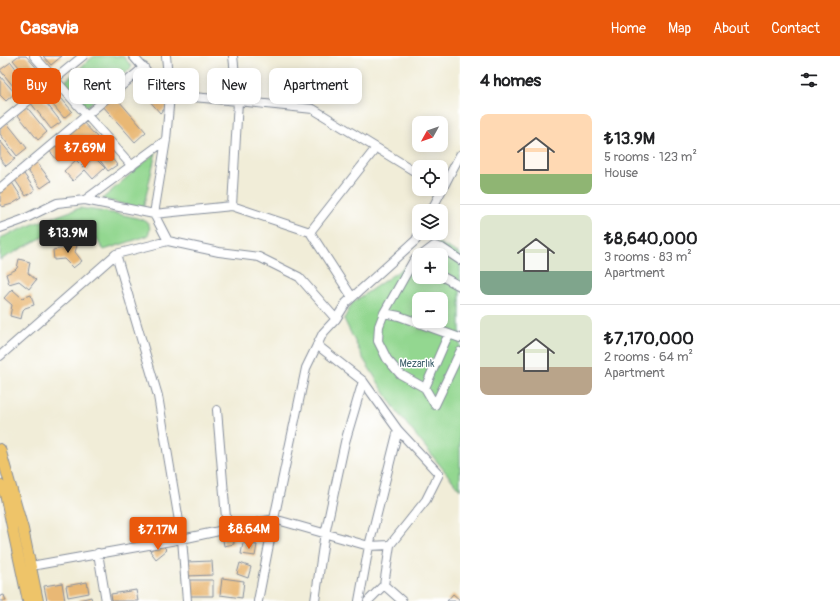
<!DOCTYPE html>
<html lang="en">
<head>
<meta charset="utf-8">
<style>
  body { margin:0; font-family:Pangolin,sans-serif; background:#f6f6f6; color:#202124; height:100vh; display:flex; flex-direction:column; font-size:15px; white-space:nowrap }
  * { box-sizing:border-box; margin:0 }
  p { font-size:13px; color:#757577 }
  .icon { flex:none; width:22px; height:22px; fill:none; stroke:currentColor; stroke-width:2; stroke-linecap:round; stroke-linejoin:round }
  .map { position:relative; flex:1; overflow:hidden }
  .side { display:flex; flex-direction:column; background:#fff; width:380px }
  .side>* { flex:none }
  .top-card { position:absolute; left:12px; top:12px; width:380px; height:36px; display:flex; gap:8px }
  .needle { width:26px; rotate:230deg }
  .buttons { position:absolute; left:412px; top:60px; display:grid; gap:8px }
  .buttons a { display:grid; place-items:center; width:36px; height:36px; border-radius:8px; background:#fff; box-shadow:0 2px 10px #0003; font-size:20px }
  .price { position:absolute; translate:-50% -34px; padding:0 9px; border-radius:4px; background:#ea580c; color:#fff; font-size:13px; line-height:26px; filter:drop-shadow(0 1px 2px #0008) }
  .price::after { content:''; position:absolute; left:50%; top:24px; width:12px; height:9px; margin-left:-6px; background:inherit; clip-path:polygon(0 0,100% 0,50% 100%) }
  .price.on { background:#222; color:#fff }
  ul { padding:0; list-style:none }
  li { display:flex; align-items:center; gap:12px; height:100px; padding:0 20px }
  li+li { border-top:1px solid #e0e0e0 }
  li span { display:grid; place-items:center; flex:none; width:112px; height:80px; border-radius:8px; color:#555 }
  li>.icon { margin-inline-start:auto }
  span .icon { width:48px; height:48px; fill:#fffc; stroke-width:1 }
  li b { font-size:17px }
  h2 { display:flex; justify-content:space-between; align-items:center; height:48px; padding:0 20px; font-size:17px }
  .chip { padding:0 14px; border-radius:8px; background:#fff; box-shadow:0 2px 10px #0003; font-size:14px; line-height:36px }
  .chip.on { background:#ea580c; color:#fff }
  header { display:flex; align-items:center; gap:24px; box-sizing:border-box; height:56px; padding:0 20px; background:#ea580c; color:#fff }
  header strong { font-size:19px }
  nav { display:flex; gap:22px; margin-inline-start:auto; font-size:14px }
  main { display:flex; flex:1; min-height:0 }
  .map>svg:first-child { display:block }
  .green { fill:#93d790; stroke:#578377; fill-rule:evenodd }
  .building { fill:#e9b874 }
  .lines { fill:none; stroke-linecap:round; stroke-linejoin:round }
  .minor-casing { stroke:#868e9b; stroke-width:10 }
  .major-casing { stroke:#868e9b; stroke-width:12 }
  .minor { stroke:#fff; stroke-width:8 }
  .major { stroke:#eec469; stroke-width:10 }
  .labels { text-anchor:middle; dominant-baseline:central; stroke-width:3; stroke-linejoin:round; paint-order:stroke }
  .park-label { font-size:10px; fill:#3f616d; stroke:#fff }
</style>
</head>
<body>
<header>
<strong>Casavia</strong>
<nav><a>Home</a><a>Map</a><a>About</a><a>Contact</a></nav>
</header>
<main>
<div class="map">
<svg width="460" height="545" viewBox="0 0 460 545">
  <rect width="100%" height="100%" fill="#fff"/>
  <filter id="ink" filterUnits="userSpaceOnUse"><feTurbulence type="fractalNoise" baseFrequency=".025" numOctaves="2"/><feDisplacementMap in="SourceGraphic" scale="8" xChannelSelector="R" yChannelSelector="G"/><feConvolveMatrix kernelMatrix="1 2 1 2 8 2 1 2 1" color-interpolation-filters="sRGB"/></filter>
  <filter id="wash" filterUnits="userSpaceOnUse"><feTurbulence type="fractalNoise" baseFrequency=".012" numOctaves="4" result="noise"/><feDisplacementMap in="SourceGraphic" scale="16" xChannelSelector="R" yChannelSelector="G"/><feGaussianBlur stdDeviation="0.9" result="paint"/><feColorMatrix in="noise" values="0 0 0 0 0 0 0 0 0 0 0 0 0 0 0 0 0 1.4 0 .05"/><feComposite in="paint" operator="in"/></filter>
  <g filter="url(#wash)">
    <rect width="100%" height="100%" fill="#f1edd8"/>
    <path class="green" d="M94,0H123L132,11L84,53L62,28Z
      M156,96L143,153L102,143Z
      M80,152C91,154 140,160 147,166C151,170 150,176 147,180L104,194C92,181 98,167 75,164L0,204V182L36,167Z
      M439,187L460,198V434L397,356L364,304L344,263L352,247L419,201V221H441V199H422ZM419,243H441V265H419Z"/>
    <g id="blocks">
      <path class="building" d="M18,0H26L41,17L31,25L13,4Z
        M43,0H62L51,9Z
        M11,6L28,28L18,36L0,14Z
        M139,16L168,50L160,57L131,23Z
        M0,20L15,37L6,45L0,39Z
        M51,30L72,55L64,62L43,37Z
        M113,38L146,76L135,86L101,48Z
        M40,39L61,66L51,73L30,46Z
        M26,50L47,76L38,84L17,58Z
        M82,65L97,81L86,90L80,84L71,92L72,94L58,105L47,92Z
        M7,67L27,92L17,100L0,78V72Z
        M97,83L107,93L97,102L87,92Z
        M0,85L15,103L6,110L0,103Z
        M108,97L117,109L108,115L99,103Z
        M94,101L105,112L93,123L85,114L73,125L64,115L76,104L83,111Z
        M35,104L51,125L41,132L25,111Z
        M22,115L35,134L26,140L13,121Z
        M11,125L22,142L12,148L2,151L0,149V134Z
        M68,182L78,186L75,196L82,205L73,212L64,203L54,204L53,194L63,192L65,191Z
        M19,203L30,206L28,217L36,224L29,233L19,225L9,228L6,218L15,214L17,212Z
        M12,233L22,242L31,239L34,249L25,252L23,254L21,263L10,260L12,249L4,242Z
        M233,477L234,488L224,490L222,478Z
        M243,487L257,489L255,500L241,498Z
        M162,489L167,494L156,503L150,495L155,491Z
        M212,505L213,519L187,520L186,506Z
        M240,507L251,511L248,522L237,518Z
        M222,522L244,525L242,542L220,539Z
        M189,524H213V540H189Z
        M87,526L89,537L68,541L66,530Z
        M62,527L65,545H47L44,530Z
        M136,534L138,545H112L111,538Z
        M453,538L460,544V545H447Z
        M4,539L6,545H0V540Z
        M91,541L92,545H80L79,544Z"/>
    </g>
  </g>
  <g filter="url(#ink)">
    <use href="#blocks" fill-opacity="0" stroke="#868e9b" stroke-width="1"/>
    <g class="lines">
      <defs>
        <path id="minor" d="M34,0L132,110
          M133,0L165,37L170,39L238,45L232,150L310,176
          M233,0L238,45L313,53L419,118
          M0,68L83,0
          M166,84L85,144L154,158L166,84L170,39L166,0
          M0,132L144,11
          M431,155L460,99
          M0,172L22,164L57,147L85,144
          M168,185L154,158L232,150
          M116,198L158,340L182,483L187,545
          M422,199L434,190L442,192L460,204
          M419,201L414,204L384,257L379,270L378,285L387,303L400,318L425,332L446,284L450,279
          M441,220L460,230
          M352,241L310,176L376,92
          M384,257L399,260L460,282
          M336,263L346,247L416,184L419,177
          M317,289L363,325L398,374L369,490L359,545
          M0,300L116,198L168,185L219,196L259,201L299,221L336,263L323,277L306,312L274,463L258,545
          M425,332L435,349L460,296
          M217,354L227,474
          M98,497L106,545
          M31,510L182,483L274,463L369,490L390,489
          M384,529L402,545
          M315,545L324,483L345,386L363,325
          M368,545L384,529L390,489L426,444L439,418L398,374"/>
        <path id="major" d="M0,393L23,473L38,545
          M0,429L5,438L28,545"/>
      </defs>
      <use href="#minor" class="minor-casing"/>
      <use href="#major" class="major-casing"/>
      <use href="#minor" class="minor"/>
      <use href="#major" class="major"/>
    </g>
  </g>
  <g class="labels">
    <g class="park-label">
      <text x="417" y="308">Mezarlık</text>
    </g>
  </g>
</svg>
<div class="buttons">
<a><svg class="needle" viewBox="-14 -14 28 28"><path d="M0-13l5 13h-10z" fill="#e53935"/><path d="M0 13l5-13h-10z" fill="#757577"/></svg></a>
<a><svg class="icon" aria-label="locate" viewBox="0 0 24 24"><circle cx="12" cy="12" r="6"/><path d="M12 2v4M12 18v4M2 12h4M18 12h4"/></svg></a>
<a><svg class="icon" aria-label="layers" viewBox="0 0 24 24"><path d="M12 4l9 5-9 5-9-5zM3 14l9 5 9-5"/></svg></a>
<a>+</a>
<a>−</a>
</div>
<b class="price" style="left:85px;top:113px">₺7.69M</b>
<b class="price on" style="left:68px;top:198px">₺13.9M</b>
<b class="price" style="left:249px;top:494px">₺8.64M</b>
<b class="price" style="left:158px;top:495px">₺7.17M</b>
<div class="top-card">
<a class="chip on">Buy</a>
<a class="chip">Rent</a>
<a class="chip">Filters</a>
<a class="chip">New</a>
<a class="chip">Apartment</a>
</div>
</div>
<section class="side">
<h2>4 homes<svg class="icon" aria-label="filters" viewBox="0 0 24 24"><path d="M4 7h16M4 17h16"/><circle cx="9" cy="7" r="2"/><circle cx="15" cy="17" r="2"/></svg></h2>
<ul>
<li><span style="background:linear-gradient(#ffd9b3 75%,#8fb573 0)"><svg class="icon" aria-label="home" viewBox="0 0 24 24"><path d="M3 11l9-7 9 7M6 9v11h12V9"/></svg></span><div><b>₺13.9M</b><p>5 rooms · 123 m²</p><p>House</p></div></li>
<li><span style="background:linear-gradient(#dfe7d0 70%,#7fa58c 0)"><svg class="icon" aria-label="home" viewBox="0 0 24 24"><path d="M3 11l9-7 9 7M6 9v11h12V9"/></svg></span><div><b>₺8,640,000</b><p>3 rooms · 83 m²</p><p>Apartment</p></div></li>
<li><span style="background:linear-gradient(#dfe7d0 65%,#b9a48a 0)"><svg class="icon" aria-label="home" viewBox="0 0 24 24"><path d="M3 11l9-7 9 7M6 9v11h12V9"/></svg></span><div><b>₺7,170,000</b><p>2 rooms · 64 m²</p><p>Apartment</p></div></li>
</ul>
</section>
</main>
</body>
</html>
